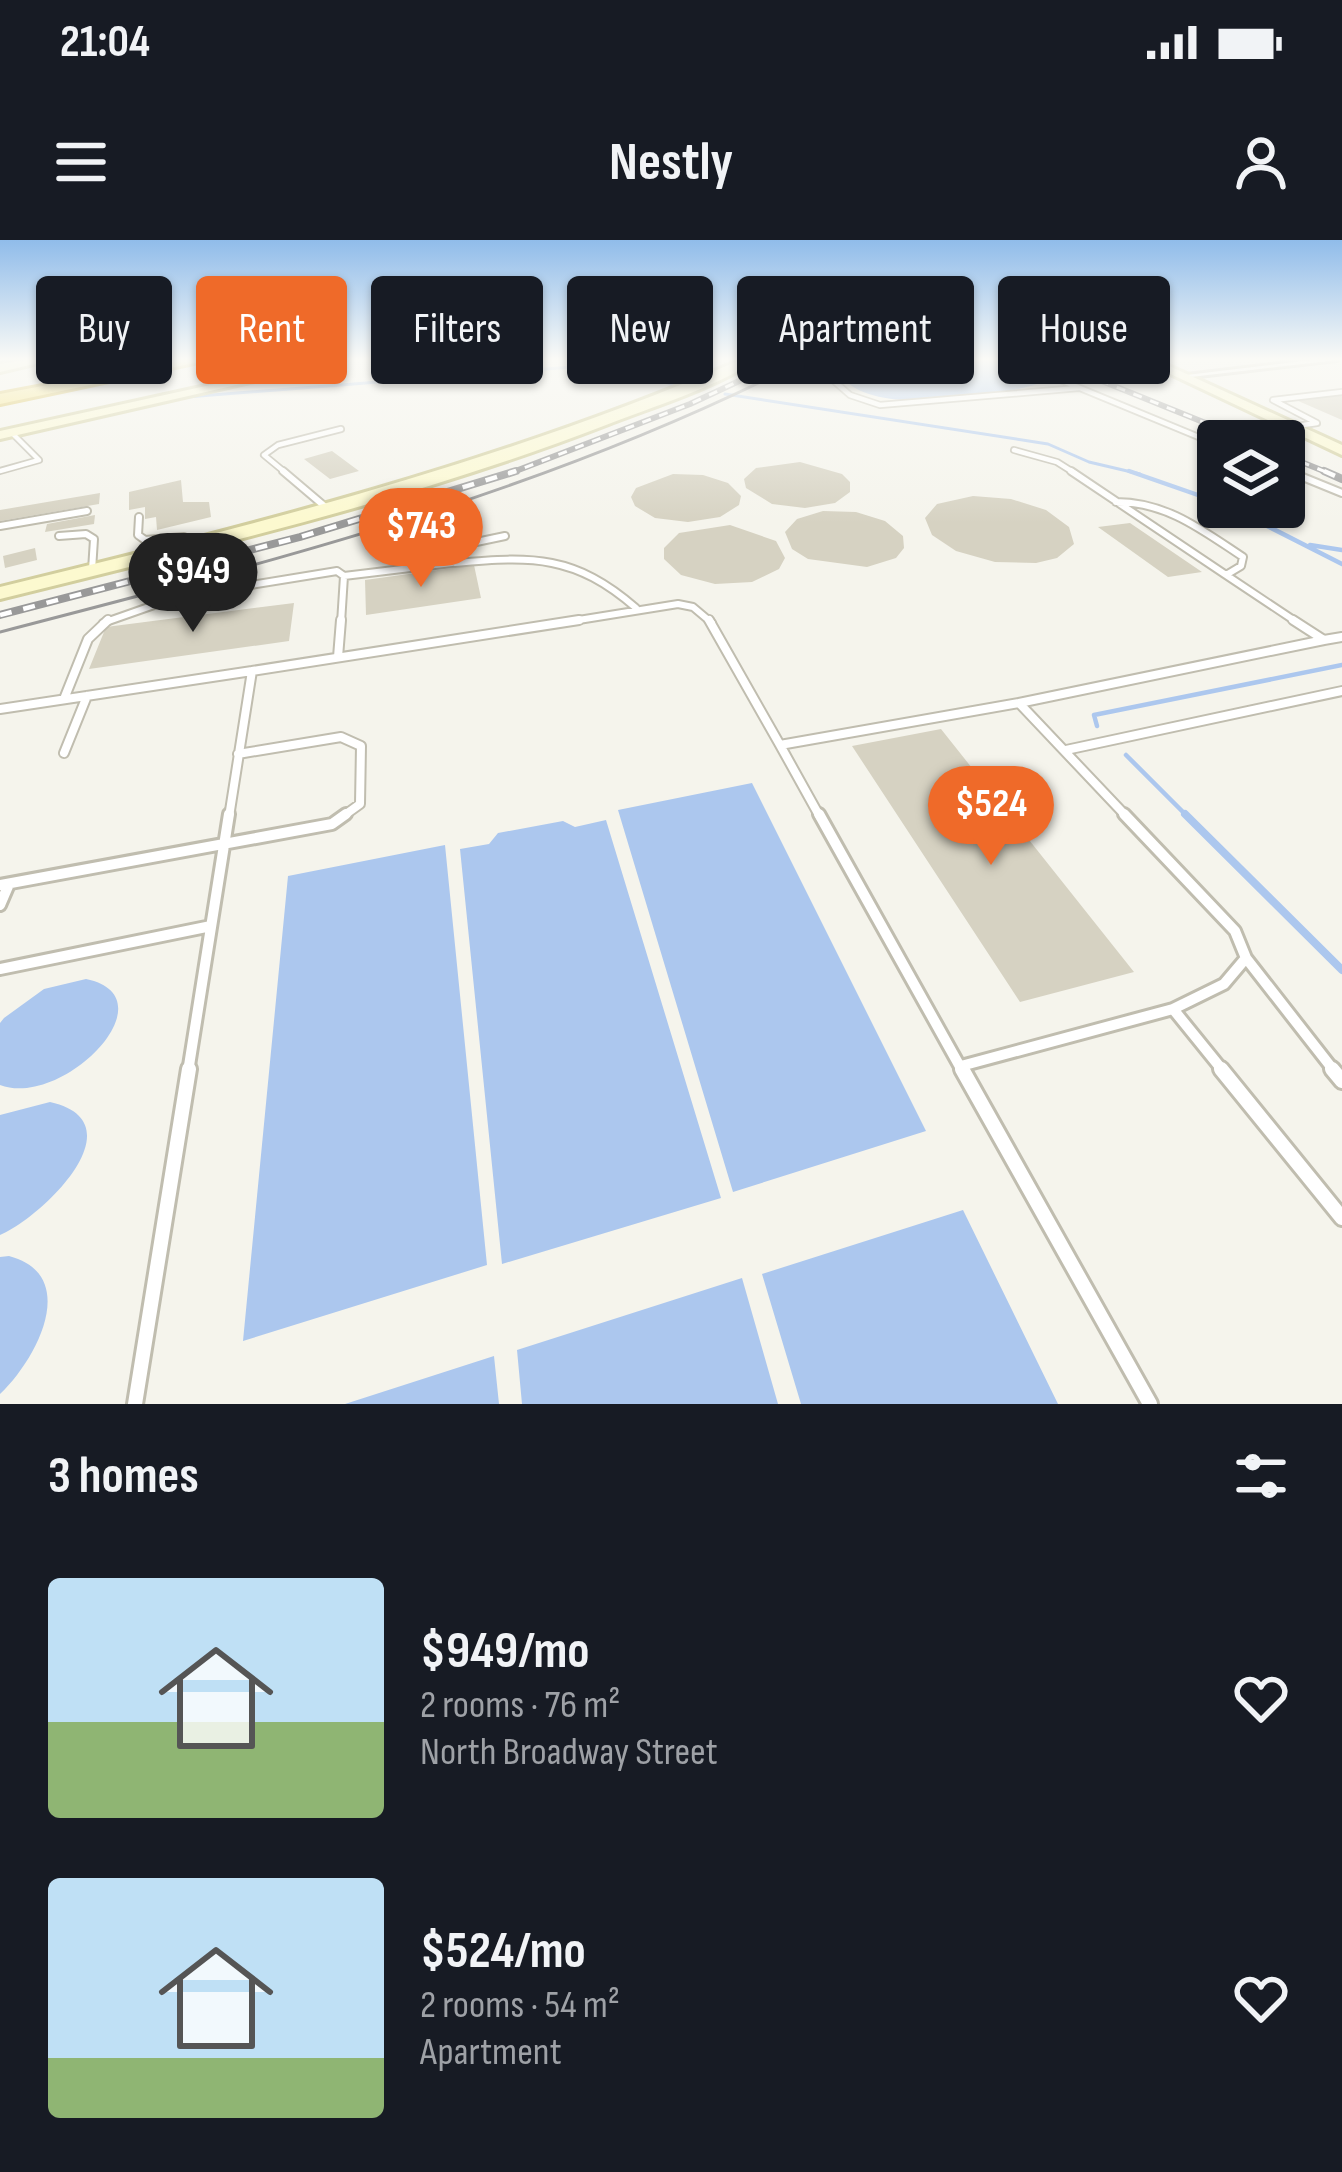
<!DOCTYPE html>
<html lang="en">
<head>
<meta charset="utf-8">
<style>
  body { margin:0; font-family:"Sofia Sans Condensed",sans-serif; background:#242831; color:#f1f3f6; height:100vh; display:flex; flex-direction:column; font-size:45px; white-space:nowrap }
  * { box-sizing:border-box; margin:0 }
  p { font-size:39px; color:#9ea1a6 }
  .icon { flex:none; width:66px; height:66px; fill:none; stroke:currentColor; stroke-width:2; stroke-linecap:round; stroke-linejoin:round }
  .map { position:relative; height:1164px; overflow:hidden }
  .drawer { display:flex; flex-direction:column; background:#171b24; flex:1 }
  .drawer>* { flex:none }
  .hud { position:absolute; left:36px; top:36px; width:1272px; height:108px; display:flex; gap:24px }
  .buttons { position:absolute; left:1197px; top:180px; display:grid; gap:24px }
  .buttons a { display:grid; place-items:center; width:108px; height:108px; border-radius:12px; background:#171b24; box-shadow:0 3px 9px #0004; font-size:60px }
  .price { position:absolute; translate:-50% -102px; padding:0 27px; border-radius:42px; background:#ef6a29; color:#fff; font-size:39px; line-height:78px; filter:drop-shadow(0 3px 6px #0008) }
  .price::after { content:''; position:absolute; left:50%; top:72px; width:36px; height:27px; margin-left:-18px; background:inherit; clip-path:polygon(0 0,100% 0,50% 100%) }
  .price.on { background:#222; color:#fff }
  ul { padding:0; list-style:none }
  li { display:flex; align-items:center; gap:36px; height:300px; padding:0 48px }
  li span { display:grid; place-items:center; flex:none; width:336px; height:240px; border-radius:12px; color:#555 }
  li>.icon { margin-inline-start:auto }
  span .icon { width:144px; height:144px; fill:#fffc; stroke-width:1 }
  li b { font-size:51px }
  h2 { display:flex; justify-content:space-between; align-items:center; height:144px; padding:0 48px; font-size:51px }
  .tag { padding:0 42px; border-radius:12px; background:#171b24; box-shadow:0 3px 9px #0004; font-size:42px; line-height:108px }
  .tag.on { background:#ef6a29; color:#fff }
  .status { display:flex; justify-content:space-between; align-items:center; height:84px; padding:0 60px; background:#171b24; direction:ltr }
  .status svg { height:33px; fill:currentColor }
  header { display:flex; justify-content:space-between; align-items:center; height:156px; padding:0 48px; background:#171b24; font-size:54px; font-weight:700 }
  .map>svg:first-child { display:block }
  .water { fill:#acc7ee }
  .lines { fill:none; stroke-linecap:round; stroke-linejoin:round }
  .stream-far2 { stroke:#acc7ee; stroke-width:3 }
  .stream-far1 { stroke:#acc7ee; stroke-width:4.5 }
  .stream { stroke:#acc7ee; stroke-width:8 }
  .building { fill:#d6d2c2 }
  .lane-far4-casing { stroke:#c0bdaf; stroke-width:8 }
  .lane-far3-casing { stroke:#c0bdaf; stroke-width:10 }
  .lane-far2-casing { stroke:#c0bdaf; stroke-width:12 }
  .lane-far1-casing { stroke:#c0bdaf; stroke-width:16 }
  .lane-casing { stroke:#c0bdaf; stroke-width:20 }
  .street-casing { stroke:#c0bdaf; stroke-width:6 }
  .secondary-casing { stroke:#d2ce9e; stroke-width:6 }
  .highway-casing { stroke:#d6bb45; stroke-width:6 }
  .lane-far4 { stroke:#fff; stroke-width:4.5 }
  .lane-far3 { stroke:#fff; stroke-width:6 }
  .lane-far2 { stroke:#fff; stroke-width:8 }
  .lane-far1 { stroke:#fff; stroke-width:10 }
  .lane { stroke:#fff; stroke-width:14 }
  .street { fill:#fff; fill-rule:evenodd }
  .secondary { fill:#fcf9cf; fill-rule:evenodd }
  .highway { fill:#f7e375; fill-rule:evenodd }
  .tram { stroke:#999; stroke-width:3 }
  .rail-far1-casing { stroke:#999; stroke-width:6 }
  .rail-casing { stroke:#999; stroke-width:8 }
  .rail-far1 { stroke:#fff; stroke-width:3; stroke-dasharray:9; stroke-linecap:butt }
  .rail { stroke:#fff; stroke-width:4.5; stroke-dasharray:12; stroke-linecap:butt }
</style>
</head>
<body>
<div class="status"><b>21:04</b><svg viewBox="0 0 49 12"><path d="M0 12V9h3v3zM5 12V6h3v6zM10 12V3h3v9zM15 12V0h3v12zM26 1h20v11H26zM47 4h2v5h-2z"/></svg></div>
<header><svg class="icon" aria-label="menu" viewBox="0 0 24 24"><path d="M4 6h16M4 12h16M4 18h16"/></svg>Nestly<svg class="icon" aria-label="person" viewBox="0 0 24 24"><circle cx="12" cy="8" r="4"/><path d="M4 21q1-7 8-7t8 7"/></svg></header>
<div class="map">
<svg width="1342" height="1164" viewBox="0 0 1342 1164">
  <rect width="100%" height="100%" fill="#f5f4ec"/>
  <path class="water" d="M860,120H996L1035,136L1037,144C994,158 869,177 842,136L843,130Z
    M752,543L926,891L733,952L618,570Z
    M606,580L721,958L502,1024L460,609L489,604L498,593L563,581L575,587Z
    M445,605L487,1025L243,1101L288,636Z
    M86,739C173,757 63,869 0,845V783L4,778L44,749Z
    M50,862C140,882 43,977 0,995V875Z
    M963,970L1058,1164H801L762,1034Z
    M9,1016C81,1035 37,1119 0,1154V1017Z
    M742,1038L778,1164H522L517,1110Z
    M494,1116L499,1164H345Z"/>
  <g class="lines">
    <path class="stream-far2" d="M725,154L1048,204L1089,222L1140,234
      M187,157L609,124L680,147"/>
    <path class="stream-far1" d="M1129,231L1218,262
      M1230,267L1342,324
      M1310,305L1342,310
      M1097,486L1094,475L1342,425
      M1126,515L1188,577"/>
    <path class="stream" d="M1185,574L1342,730"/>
  </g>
  <path class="building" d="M1342,154V180L1296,160Z
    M332,211L359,231L330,239L304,219Z
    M800,222L842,234L850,242V252L835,263L805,268L772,264L746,248L744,239L756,228Z
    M673,234L703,235L728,243L741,256L739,265L720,277L688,282L655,278L635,266L631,257L636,248Z
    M181,240L183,262H209L211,277L157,290L156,277L145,279V267L129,270V252Z
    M100,253L99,264L0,281V270Z
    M973,256L1011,259L1046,270L1069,287L1074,304L1057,318L1036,323L995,322L956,311L932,295L925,278L937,264Z
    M823,271L856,272L885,281L903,296L904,308L896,318L867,327L808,319L792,309L785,292L797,279Z
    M95,275L94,284L45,292L47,284Z
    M1130,283L1202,332L1168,337L1098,287Z
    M730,285L776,301L785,318L779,329L752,342L715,344L681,335L664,319V308L679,293Z
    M35,308L37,320L5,328L3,316Z
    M474,325L481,358L366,375L365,340Z
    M294,363L289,401L89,429L106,387Z
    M941,489L1134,732L1020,762L852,506Z"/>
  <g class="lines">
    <defs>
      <path id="lane-far4" d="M846,120L826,134L850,155L880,165L1079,148
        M1012,120L1218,205
        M1290,187L1317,183L1273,160L1342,152
        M1014,210L1057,222L1076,234
        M1284,230L1295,234
        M0,231L39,220L12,193
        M287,234L264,215L278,205L341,189"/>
      <path id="lane-far3" d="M283,231L329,270
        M1071,231L1226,335
        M1288,231L1342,253
        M1116,262C1167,262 1202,290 1243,317L1241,326L1226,335L1298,383
        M139,277L138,295L145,300L184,297L190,305
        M0,286L87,271
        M59,296L86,294L94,299L92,330
        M505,296L462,305L449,319L455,323C533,316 575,315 636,368
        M344,336L452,323
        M103,383L177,357L337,331L344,336L341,383
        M560,383L678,364L693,367L712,383"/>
      <path id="lane-far2" d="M709,380L780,505
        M1324,400L1342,397
        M338,417L341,380
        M252,431L579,380
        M64,459L88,399L108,380
        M1019,463L1324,400L1293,380
        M0,469L252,431L229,577
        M1066,510L1342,451
        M64,513L87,456
        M238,514L341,497L361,506L360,564L342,577
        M820,577L780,505L1019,463L1127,577"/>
      <path id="lane-far1" d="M819,574L963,832
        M1124,574L1235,691L1246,718L1224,744L1173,769L1224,832
        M0,645L332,584L346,574
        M0,665L9,644
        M1246,718L1335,832
        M0,729L211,686
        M961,826L1173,769
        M188,832L229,574"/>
      <path id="lane" d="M962,829L1150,1164
        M1221,829L1342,978
        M1332,829L1342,841
        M135,1164L189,829"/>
      <path id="street" d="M1311,120H1337L1182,138L1178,136Z"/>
      <path id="secondary" d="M25,120H51L0,132V124Z
        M324,120H346L0,199V191Z
        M740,120H756C713,149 654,166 606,185C410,261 204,308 0,359V347C252,286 501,223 740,120Z
        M1141,120H1156L1342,205V215Z"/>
      <path id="highway" d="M179,120H208L0,164V154Z"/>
    </defs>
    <use href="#lane-far4" class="lane-far4-casing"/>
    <use href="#lane-far3" class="lane-far3-casing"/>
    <use href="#lane-far2" class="lane-far2-casing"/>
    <use href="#lane-far1" class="lane-far1-casing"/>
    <use href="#lane" class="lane-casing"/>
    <use href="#street" class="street-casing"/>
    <use href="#secondary" class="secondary-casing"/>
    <use href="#highway" class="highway-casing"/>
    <use href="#lane-far4" class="lane-far4"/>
    <use href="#lane-far3" class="lane-far3"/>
    <use href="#lane-far2" class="lane-far2"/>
    <use href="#lane-far1" class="lane-far1"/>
    <use href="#lane" class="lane"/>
    <use href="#street" class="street"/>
    <use href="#secondary" class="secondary"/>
    <use href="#highway" class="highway"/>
    <path class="tram" d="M0,392C281,319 545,253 805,120"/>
    <defs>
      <path id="rail-far1" d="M1050,120L1250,201
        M1284,215L1331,234
        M508,234L690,164L784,120"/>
      <path id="rail" d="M1324,231L1342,239
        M0,375L300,297L516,231"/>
    </defs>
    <use href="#rail-far1" class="rail-far1-casing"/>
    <use href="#rail" class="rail-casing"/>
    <use href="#rail-far1" class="rail-far1"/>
    <use href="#rail" class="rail"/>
  </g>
  <linearGradient id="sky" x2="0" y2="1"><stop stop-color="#90bcea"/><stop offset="0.42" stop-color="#fafaf6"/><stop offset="1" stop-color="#fafaf6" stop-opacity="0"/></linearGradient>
  <rect width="1342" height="283" fill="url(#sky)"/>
</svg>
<div class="buttons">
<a><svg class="icon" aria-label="layers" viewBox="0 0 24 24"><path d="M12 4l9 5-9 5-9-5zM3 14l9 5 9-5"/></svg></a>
</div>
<b class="price" style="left:421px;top:350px">$743</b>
<b class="price on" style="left:193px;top:395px">$949</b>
<b class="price" style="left:991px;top:628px">$524</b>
<div class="hud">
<a class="tag">Buy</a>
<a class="tag on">Rent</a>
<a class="tag">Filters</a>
<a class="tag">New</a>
<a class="tag">Apartment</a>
<a class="tag">House</a>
</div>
</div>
<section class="drawer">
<h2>3 homes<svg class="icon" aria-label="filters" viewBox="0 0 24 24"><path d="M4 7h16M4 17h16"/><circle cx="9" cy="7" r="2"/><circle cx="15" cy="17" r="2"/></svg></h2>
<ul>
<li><span style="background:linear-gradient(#bfe0f5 60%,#8fb573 0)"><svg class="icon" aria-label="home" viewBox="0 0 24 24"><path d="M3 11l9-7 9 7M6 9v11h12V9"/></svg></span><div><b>$949/mo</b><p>2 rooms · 76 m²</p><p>North Broadway Street</p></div><svg class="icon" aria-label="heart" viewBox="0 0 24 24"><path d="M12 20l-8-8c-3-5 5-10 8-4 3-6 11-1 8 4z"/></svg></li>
<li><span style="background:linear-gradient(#bfe0f5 75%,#8fb573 0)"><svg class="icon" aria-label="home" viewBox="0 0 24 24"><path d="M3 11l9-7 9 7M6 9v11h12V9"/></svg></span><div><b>$524/mo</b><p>2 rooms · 54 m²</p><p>Apartment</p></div><svg class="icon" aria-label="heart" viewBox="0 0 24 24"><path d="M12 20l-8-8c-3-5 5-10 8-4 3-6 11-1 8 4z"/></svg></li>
</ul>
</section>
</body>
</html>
